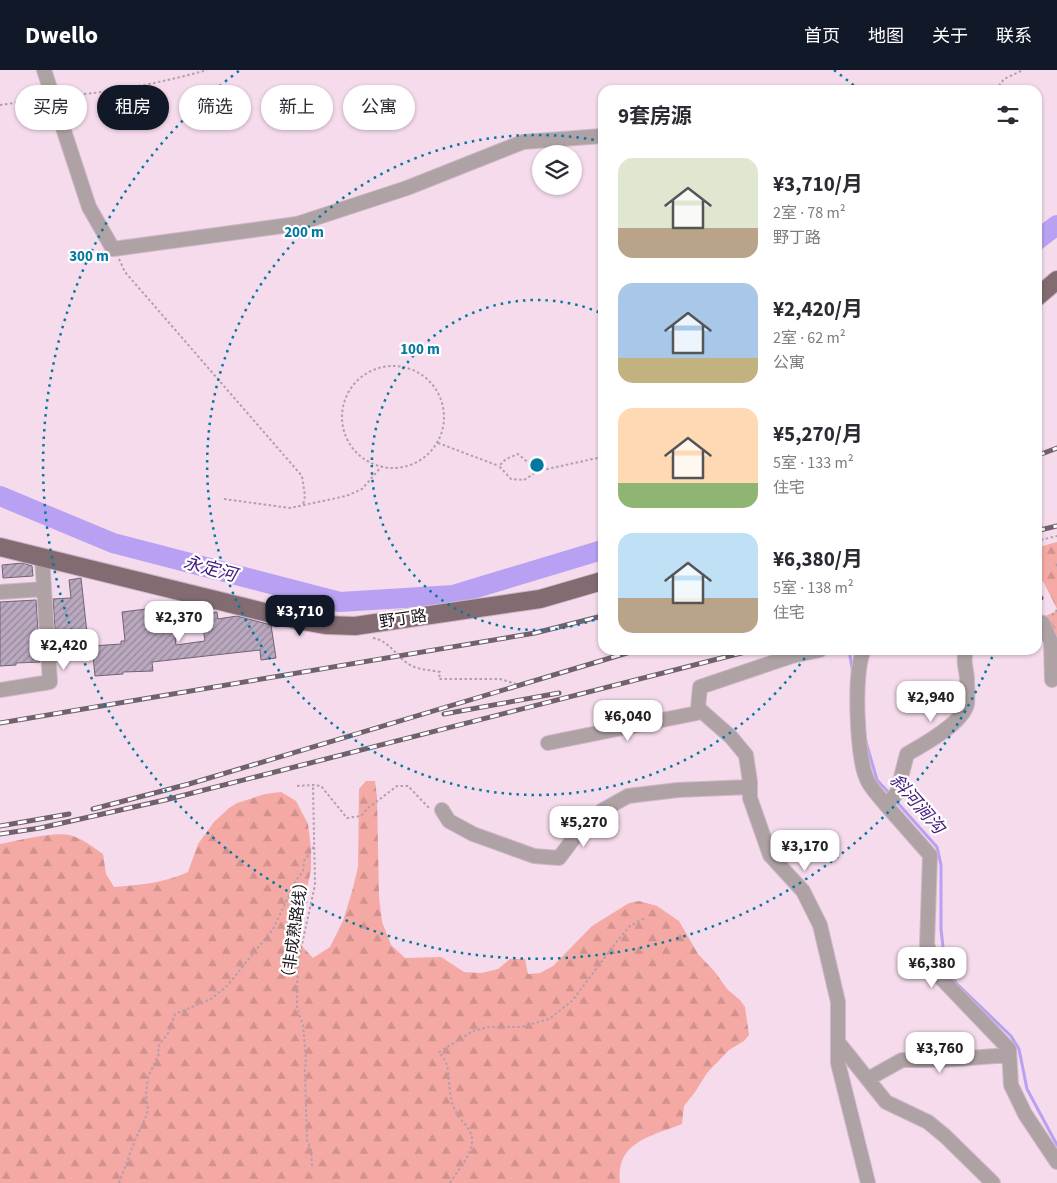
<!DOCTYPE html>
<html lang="zh">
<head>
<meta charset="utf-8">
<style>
  body { margin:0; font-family:"Source Sans 3","Noto Sans SC",sans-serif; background:#f2f2f3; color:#2b2b33; height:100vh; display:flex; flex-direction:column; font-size:19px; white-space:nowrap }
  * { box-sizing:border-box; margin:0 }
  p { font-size:16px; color:#7c7c81 }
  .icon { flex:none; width:28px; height:28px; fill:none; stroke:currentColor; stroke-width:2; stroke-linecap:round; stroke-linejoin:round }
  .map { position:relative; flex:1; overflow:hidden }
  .sheet { position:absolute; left:598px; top:15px; width:444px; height:570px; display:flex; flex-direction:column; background:#fff; border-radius:15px; box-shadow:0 1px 4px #0004 }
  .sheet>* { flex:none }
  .top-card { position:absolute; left:15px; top:15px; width:475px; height:45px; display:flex; gap:10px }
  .fabs { position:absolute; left:532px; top:75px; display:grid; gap:10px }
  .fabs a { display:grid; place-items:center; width:50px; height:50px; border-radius:50%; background:#fff; box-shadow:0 1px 4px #0004; font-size:25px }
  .price { position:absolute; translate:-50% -42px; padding:0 11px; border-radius:10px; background:#fff; color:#222; font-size:16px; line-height:32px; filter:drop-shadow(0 1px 2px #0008) }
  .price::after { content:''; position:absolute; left:50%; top:30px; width:15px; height:11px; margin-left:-8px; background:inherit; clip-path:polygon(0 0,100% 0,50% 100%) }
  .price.on { background:#111827; color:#fff }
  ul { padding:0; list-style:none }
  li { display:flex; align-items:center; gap:15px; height:125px; padding:0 20px }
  li span { display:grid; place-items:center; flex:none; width:140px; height:100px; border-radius:15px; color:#555 }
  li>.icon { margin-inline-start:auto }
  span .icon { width:60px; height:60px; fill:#fffc; stroke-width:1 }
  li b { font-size:21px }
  h2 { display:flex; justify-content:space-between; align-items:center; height:60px; padding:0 20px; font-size:21px }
  .pill { padding:0 18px; border-radius:22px; background:#fff; box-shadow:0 1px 4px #0004; font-size:18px; line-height:45px }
  .pill.on { background:#111827; color:#fff }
  header { display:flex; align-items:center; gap:30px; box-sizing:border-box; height:70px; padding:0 25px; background:#111827; color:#fff }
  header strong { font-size:24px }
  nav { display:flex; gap:28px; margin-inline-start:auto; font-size:18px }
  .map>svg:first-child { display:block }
  .forest { fill:url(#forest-firs) }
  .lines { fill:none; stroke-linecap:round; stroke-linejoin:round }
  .stream { stroke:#b8a1f3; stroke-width:3 }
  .river { stroke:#b8a1f3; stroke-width:20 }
  .building { fill:url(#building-hatch); stroke:#736378 }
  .minor-casing { stroke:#ceb7c6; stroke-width:16 }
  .major-casing { stroke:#ceb7c6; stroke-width:20 }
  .path { stroke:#b39eac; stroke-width:2; stroke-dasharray:2.5 2.5; stroke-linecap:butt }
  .minor { stroke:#afa2a5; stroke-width:14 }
  .major { stroke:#826b71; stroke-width:18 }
  .rail-casing { stroke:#71616c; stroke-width:5 }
  .rail { stroke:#fff; stroke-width:3; stroke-dasharray:9; stroke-linecap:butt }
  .ring { fill:none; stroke:#0478a1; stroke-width:2.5; stroke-dasharray:2.5 5 }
  .labels { text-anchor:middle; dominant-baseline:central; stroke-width:4.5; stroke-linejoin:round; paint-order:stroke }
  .street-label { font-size:16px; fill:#1e151b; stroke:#fff }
  .water-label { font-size:18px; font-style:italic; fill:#47217f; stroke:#fff }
  .centre { fill:#0478a1; stroke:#fff; stroke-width:2.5 }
  .ring-label { font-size:15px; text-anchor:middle; font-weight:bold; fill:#0478a1; stroke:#fff; stroke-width:4.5; stroke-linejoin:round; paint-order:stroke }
</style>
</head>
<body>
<header>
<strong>Dwello</strong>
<nav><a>首页</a><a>地图</a><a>关于</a><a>联系</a></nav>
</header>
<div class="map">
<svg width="1057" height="1113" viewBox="0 0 1057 1113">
  <defs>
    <pattern id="forest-firs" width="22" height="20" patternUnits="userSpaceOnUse" patternTransform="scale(1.25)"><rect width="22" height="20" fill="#f4a9a4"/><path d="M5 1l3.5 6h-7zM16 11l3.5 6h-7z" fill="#d1918d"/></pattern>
    <pattern id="building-hatch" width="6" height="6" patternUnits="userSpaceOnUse" patternTransform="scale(1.25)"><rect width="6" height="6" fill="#b9a8be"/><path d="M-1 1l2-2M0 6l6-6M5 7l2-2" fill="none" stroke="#96889a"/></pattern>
  </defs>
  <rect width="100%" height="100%" fill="#f5dbec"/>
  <path class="forest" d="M1057,472V539L1043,511L1036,512V478Z
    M1057,541V576L1053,559L1043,547Z
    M366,711H375L377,727L379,827L382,852L391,875L405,888L441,887L464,902L482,903L498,899L510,889H525L528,904L540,903L553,896L592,856L629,833L639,831L657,836L679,851L698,884L715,902L727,919L740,930L745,937L749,965L744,971L729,980L707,1003L695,1022L684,1036L682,1054C653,1066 615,1071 620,1113H0V774C16,771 59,760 73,766C84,770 93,777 103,784L106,804L114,817C140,815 164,813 188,802L198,774L214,752L229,738L237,733L265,724L281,722L296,731L308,754L311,779V800L303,836L299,873L313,888L330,877L343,851L353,818L358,797L359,719Z"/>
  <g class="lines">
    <path class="stream" d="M850,586L853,604
      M866,672L877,710L890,724
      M896,731L937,777L941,795V859L944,886L956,913L1011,966L1019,979L1027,1019L1057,1075"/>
    <path class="river" d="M1036,171L1057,155
      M0,426L113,473L340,532L453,525L602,480"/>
  </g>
  <path class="building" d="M23,493L32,496L33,506L3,508L2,495Z
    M81,508L88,572L72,573V590L57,591L53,529L71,528L69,510Z
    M36,530L40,592L16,593V595L0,596V532Z
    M146,539L148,552L173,549L176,575L205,571L201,544L217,542L218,549L237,546L271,555L276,588L261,590L260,580L152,592L153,601L123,602V604L95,606L92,576L121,574V571H125L122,542Z"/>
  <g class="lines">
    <defs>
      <path id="minor" d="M44,0L89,137L113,179L297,154L407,118L523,72L602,66
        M0,522L44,519L42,486
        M1036,551L1043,553L1051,572L1052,610
        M820,580L792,586L700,617L698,638L731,667L746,685L750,712V728L770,785L803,821L820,855L838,932V993L868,1113
        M864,580C853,600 857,684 866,707C869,717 880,727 886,735
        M966,580C962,593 967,598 967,610C967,618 968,627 967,634C963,653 923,675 907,684L897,723L886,735L930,785L927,875L941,908L1009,979L1011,1015L1025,1044L1057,1092
        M0,620L50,612L44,519
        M548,673L702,642
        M442,740L449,751L473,764L534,786L559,788L583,756L603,740L628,726L678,720L750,717
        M838,972L886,1032L928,1052L945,1066L993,1113
        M868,1009L902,990H942L1009,985"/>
      <path id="major" d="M1036,228L1057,210
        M0,477L297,550L325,555L355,556L540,529L602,511"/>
    </defs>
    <use href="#minor" class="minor-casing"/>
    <use href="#major" class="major-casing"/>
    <path class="path" d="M996,20L1004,9L1023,0
      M64,26C113,22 161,13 207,0
      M0,35L40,29
      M1036,114V117
      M119,189L125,202L302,406L305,426L303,435
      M342 347a51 51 0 1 1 102 0a51 51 0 1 1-102 0Z
      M438,373L499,396
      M538,401L518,384L506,389L499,396L511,409L524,410L538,401L602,387
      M224,429L290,438L346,426L362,419L382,396
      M1036,471L1057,466
      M1056,494L1057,496
      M1052,545L1057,540
      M373,568C391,571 397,589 412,596C420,600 432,600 440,602L439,609H500L520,615
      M297,716L313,715L321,716L347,748L361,746L368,738L397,716H408L429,738
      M312,1096L311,1080L307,1070L305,1001L306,989L303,955L297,938V913L299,888L315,815L313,715
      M119,1113L135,1070L145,1049L148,1040L146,1024L148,1007L159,984L158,977L169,962L175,944L211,929L227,916L273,859L297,809L303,801L304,791L315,775
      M450,1113C458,1099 470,1088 472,1072C473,1059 461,1052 456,1042C448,1027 450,1011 447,995C446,991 442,986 439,982L473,961L489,957H521L549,949L572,931L618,870L630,856L645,848"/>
    <use href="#minor" class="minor"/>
    <use href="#major" class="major"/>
    <defs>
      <path id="rail" d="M1036,386L1057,378
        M1036,461L1057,456
        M1036,520H1039
        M1036,529L1041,528
        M444,644L559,623
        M0,653L535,563L602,546
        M93,739L189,714L637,580
        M0,756L69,744
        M0,764L40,758L165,730L753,580"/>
    </defs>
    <use href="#rail" class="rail-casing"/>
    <use href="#rail" class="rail"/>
  </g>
  <g class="ring">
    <path d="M601 547A165 165 0 1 1 601 243"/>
    <path d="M809 582A330 330 0 1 1 600 71"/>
    <path d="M995 580A494 494 0 1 1 240 0M834 0A494 494 0 0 1 858 19"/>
  </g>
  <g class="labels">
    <g class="street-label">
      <text transform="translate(403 549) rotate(-8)">野丁路</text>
      <text transform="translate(295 860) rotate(-82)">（非成熟路线）</text>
    </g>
    <g class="water-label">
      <text transform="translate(210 499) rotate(15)">永定河</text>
      <text transform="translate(917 734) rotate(49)">斜河涧沟</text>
    </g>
  </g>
  <circle cx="537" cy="395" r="8" class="centre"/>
  <g class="ring-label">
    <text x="304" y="167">200 m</text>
    <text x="89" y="191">300 m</text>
    <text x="420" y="284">100 m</text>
  </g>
</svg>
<div class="fabs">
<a><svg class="icon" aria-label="layers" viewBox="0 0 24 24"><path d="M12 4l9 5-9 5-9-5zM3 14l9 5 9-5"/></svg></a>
</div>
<b class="price on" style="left:300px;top:567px">¥3,710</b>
<b class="price" style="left:179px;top:573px">¥2,370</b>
<b class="price" style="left:64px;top:601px">¥2,420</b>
<b class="price" style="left:931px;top:653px">¥2,940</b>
<b class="price" style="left:628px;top:672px">¥6,040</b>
<b class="price" style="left:584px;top:778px">¥5,270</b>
<b class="price" style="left:805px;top:802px">¥3,170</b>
<b class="price" style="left:932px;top:919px">¥6,380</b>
<b class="price" style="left:940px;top:1004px">¥3,760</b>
<div class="top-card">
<a class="pill">买房</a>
<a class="pill on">租房</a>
<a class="pill">筛选</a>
<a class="pill">新上</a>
<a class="pill">公寓</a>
</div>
<section class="sheet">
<h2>9套房源<svg class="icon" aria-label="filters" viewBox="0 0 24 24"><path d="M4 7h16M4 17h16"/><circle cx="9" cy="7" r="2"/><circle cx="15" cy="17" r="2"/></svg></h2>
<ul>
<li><span style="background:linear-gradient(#dfe7d0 70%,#b9a48a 0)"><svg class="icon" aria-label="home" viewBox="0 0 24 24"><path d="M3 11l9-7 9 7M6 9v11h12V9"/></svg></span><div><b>¥3,710/月</b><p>2室 · 78 m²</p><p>野丁路</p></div></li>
<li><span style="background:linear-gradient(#a9c7e8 75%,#c2b280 0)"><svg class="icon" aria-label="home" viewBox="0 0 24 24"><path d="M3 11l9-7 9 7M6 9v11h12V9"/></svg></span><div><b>¥2,420/月</b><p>2室 · 62 m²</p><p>公寓</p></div></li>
<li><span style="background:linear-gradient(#ffd9b3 75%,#8fb573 0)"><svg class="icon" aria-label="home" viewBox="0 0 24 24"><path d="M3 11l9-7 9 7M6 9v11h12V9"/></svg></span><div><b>¥5,270/月</b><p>5室 · 133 m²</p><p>住宅</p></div></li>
<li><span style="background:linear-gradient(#bfe0f5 65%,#b9a48a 0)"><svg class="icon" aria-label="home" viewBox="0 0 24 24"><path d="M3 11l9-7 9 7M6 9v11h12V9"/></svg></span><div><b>¥6,380/月</b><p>5室 · 138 m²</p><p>住宅</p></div></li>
</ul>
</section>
</div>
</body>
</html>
